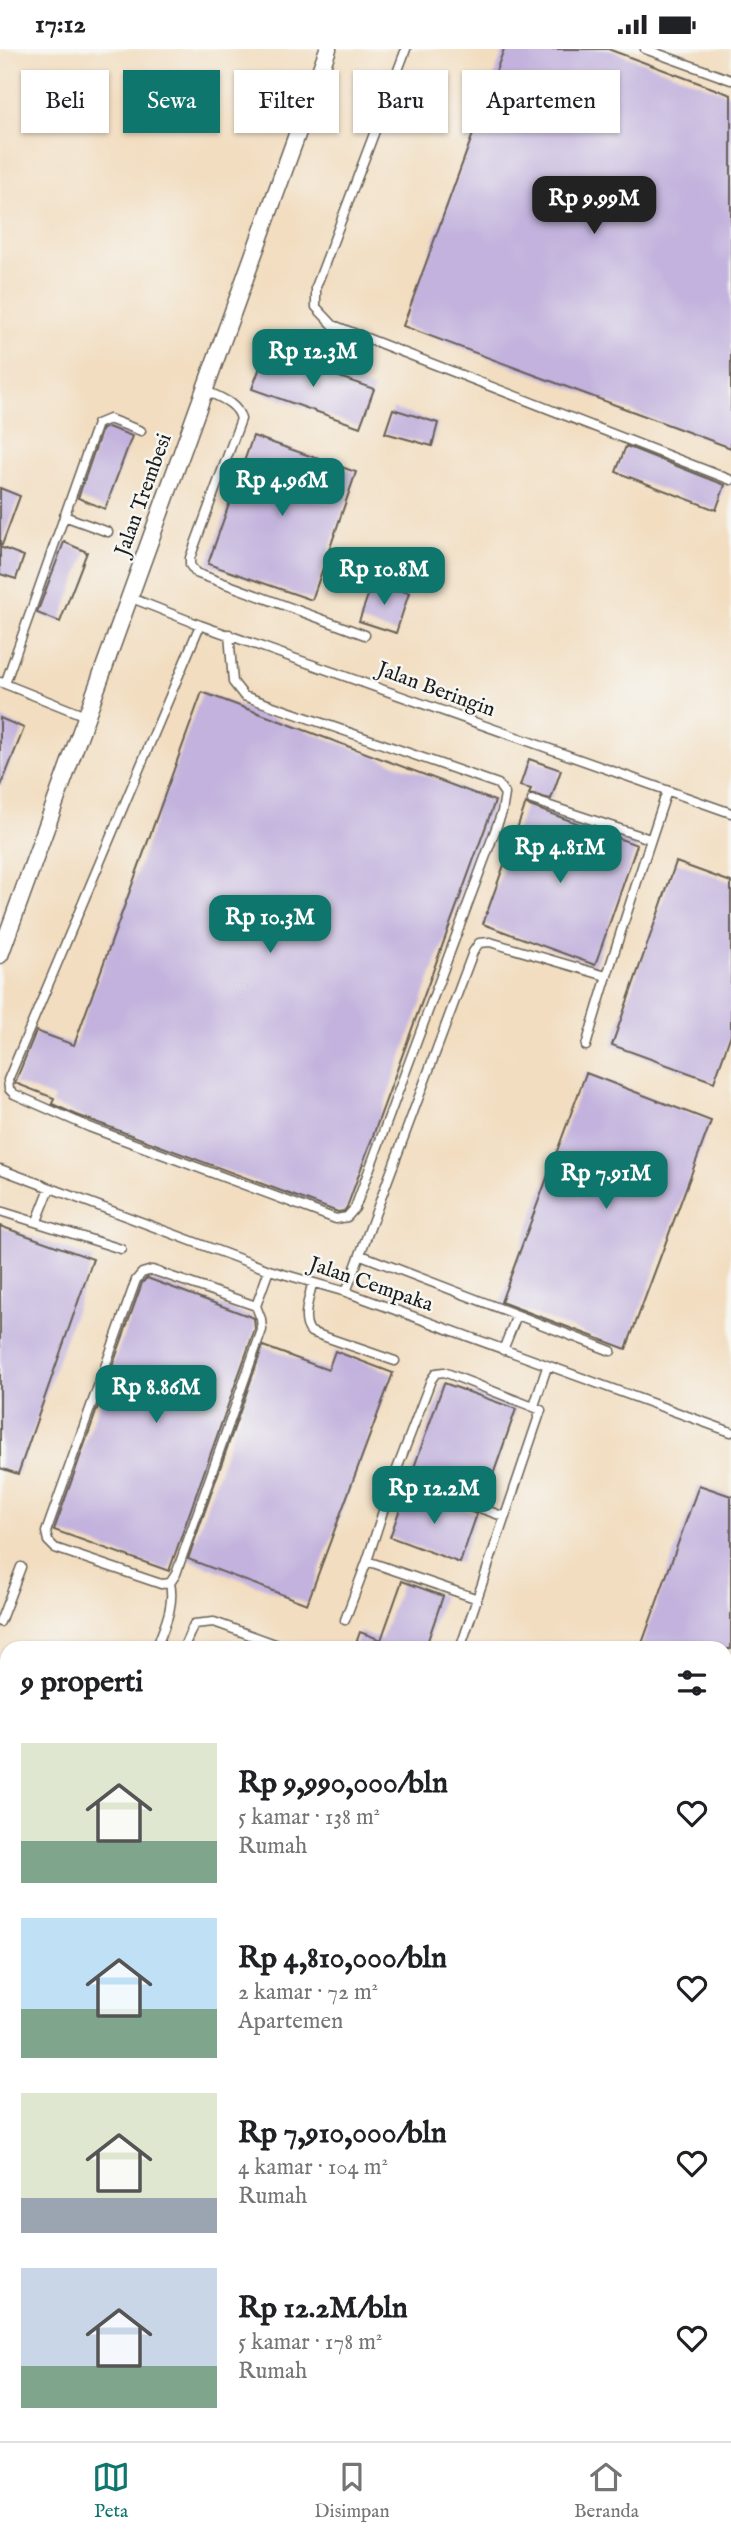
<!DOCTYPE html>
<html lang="id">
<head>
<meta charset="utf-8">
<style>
  body { margin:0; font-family:"IM FELL English",serif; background:#f2f2f2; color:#202124; height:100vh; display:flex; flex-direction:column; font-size:26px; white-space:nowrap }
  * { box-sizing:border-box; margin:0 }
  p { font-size:23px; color:#757577 }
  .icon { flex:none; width:38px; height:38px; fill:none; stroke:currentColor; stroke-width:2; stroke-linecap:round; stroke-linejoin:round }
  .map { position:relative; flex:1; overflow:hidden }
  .details { position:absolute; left:0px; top:1592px; width:732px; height:800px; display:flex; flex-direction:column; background:#fff; border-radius:21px 21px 0 0; box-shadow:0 2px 5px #0004 }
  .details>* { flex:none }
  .hud { position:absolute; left:21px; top:21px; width:690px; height:63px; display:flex; gap:14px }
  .price { position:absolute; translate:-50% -60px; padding:0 16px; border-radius:14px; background:#0f766e; color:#fff; font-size:23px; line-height:46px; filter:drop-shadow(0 2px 4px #0008) }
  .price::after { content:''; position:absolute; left:50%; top:42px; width:21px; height:16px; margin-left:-10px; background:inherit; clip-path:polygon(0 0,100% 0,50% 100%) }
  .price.current { background:#222; color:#fff }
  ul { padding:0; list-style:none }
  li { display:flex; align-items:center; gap:21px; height:175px; padding:0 21px }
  li span { display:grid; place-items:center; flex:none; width:196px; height:140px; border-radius:0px; color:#555 }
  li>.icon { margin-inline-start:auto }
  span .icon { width:84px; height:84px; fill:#fffc; stroke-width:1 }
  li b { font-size:30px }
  h2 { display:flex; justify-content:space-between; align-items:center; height:84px; padding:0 21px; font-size:30px }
  .tag { padding:0 24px; border-radius:0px; background:#fff; box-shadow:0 2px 5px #0004; font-size:24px; line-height:63px }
  .tag.current { background:#0f766e; color:#fff }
  .status { display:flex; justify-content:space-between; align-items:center; height:49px; padding:0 35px; background:#fff; direction:ltr }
  .status svg { height:19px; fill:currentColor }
  .menu { display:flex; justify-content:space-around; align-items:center; height:98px; border-top:2px solid #e0e0e0; background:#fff; font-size:19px; color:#757577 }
  .menu a { display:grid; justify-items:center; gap:4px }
  .menu .current { color:#0f766e }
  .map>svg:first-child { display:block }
  .building { fill:#c2b2dd }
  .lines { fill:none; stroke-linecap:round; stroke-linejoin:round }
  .lane-casing { stroke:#676055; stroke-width:11 }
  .street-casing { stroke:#676055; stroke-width:19 }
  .lane { stroke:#fff; stroke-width:8 }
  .street { stroke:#fff; stroke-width:16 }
  .labels { text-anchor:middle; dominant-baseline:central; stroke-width:5; stroke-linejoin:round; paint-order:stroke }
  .street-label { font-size:21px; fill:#1c1c1c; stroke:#f6f6f2 }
</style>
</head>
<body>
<div class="status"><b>17:12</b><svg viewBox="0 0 49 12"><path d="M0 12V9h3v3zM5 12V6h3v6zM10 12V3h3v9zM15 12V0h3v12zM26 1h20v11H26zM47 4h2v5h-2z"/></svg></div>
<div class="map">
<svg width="731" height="2392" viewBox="0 0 731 2392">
  <rect width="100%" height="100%" fill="#f6f6f2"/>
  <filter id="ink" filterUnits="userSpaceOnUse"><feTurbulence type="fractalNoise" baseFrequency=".0143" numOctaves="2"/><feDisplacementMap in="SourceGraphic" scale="14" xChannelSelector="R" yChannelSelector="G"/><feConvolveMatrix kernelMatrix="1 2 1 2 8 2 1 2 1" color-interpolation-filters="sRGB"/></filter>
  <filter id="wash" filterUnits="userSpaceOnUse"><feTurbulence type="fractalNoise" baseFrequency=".00686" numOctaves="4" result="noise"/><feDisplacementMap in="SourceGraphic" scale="28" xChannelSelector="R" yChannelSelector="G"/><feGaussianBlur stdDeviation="1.57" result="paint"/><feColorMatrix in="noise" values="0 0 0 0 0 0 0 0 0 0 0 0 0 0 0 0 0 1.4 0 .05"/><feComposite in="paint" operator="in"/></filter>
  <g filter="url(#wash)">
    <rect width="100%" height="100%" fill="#f2ddc0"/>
    <g id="blocks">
      <path class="building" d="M504,0H608L731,46V399L403,277Z
        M266,302L374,340L360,378L252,340Z
        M393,360L438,374L432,397L385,384Z
        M108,378L132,387L105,460L78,449L102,380Z
        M253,387L356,423L312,551L208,515Z
        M626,397L725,436L716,461L616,423Z
        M0,439L20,447L2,496H0Z
        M64,493L87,503L60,573L37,564Z
        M0,498L24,507L16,530L0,525Z
        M373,532L409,544L396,584L359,572Z
        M202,643L495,752L347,1158L344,1162L338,1163L77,1066L52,1055L54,1049L15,1034L36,982L74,996Z
        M0,669L24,679L1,737H0Z
        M529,710L561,721L551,750L529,745L531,740L520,737Z
        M526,754L530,757L637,796L595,916L483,875Z
        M676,813L731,833V985L714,1033L612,996Z
        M586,1024L711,1072L626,1300L501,1253Z
        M0,1177L93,1210L18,1425L0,1419Z
        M147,1229L254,1269L255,1280L169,1522L54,1481L142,1234Z
        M263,1297L328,1321L335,1302L393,1324L307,1555L188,1510Z
        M444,1334L516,1360L487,1443L485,1442L481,1453L411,1427Z
        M699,1436L731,1447V1600H640Z
        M407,1440L477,1465L460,1514L390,1488Z
        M402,1532L443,1547L425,1600H354L360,1583L381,1591Z"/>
    </g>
  </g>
  <g filter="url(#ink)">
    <use href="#blocks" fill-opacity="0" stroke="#676055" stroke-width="2"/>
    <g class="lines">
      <defs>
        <path id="lane" d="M406,0L316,238V258L333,276L731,431
          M645,0L731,31
          M204,341C218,348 237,353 241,370L190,509V516L196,524L365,586
          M64,467L108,483
          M129,548L200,576L731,764
          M200,576L8,1031L9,1040L14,1045L89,1078L336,1170L347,1168L355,1159L502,763L505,745L498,735L244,647L233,633L229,585
          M0,633L88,668
          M5,635L97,375L109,370L141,382
          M532,751L650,790
          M586,997C610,912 639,827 667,742
          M0,1120L269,1221L346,1243L731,1383
          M0,1162L121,1200
          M37,1172L50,1139
          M361,1206L611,1302
          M312,1234C310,1249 300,1271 311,1283L395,1312
          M346,1243L473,903L479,894L490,893L606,927
          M256,1257L261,1270L262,1281L176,1525L170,1534L161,1535L55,1499L48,1492L46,1483L136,1231L142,1224L152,1221L256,1257L269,1221
          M503,1301L517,1266
          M534,1357L547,1318
          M394,1428L505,1468
          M367,1512L475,1549
          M345,1571L367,1512L394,1428L431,1331L436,1324L444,1323L541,1361L460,1600
          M0,1573L21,1518
          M156,1600C164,1578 175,1557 170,1534
          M183,1600L194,1575L214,1573L289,1600
          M0,1902L7,1905
          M724,2070L731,2073
          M0,2071L7,2050"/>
        <path id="street" d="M0,906L328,0
          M0,1848L7,1850
          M724,2112L731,2115
          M724,2381L731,2359"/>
      </defs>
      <use href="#lane" class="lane-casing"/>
      <use href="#street" class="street-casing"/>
      <use href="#lane" class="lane"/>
      <use href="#street" class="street"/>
    </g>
  </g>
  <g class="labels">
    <g class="street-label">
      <text transform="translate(144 446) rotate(-70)">Jalan Trembesi</text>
      <text transform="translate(436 641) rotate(20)">Jalan Beringin</text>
      <text transform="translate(371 1236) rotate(19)">Jalan Cempaka</text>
    </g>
  </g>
</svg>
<b class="price current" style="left:594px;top:187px">Rp 9.99M</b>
<b class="price" style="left:313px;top:340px">Rp 12.3M</b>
<b class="price" style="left:282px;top:469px">Rp 4.96M</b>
<b class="price" style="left:384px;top:558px">Rp 10.8M</b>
<b class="price" style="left:560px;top:836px">Rp 4.81M</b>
<b class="price" style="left:270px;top:906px">Rp 10.3M</b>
<b class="price" style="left:606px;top:1162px">Rp 7.91M</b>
<b class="price" style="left:156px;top:1376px">Rp 8.86M</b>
<b class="price" style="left:434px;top:1477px">Rp 12.2M</b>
<div class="hud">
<a class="tag">Beli</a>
<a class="tag current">Sewa</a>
<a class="tag">Filter</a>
<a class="tag">Baru</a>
<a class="tag">Apartemen</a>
</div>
<section class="details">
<h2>9 properti<svg class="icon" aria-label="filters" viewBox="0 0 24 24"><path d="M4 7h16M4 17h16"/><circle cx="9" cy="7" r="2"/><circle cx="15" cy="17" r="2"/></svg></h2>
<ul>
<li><span style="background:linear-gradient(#dfe7d0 70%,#7fa58c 0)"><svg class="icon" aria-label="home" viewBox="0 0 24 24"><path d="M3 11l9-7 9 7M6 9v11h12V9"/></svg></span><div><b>Rp 9,990,000/bln</b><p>5 kamar · 138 m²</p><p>Rumah</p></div><svg class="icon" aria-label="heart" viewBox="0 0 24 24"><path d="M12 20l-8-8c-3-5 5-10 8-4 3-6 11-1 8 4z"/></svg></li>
<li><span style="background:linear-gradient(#bfe0f5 65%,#7fa58c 0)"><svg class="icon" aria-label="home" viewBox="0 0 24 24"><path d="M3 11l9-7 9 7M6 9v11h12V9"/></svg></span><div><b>Rp 4,810,000/bln</b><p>2 kamar · 72 m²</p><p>Apartemen</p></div><svg class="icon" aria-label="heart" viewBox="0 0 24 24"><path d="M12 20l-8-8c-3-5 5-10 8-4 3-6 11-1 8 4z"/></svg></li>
<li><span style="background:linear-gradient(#dfe7d0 75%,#9aa5b1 0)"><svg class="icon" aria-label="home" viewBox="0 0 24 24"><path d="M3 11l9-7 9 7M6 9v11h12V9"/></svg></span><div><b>Rp 7,910,000/bln</b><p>4 kamar · 104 m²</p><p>Rumah</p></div><svg class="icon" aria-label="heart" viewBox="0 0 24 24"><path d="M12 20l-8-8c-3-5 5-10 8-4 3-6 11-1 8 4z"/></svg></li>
<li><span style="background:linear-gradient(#c9d6e8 70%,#7fa58c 0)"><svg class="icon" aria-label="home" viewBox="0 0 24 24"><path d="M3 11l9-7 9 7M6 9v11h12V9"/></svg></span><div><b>Rp 12.2M/bln</b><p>5 kamar · 178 m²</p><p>Rumah</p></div><svg class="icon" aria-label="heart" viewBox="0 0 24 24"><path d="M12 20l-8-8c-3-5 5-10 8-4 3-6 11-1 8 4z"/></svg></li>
</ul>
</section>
</div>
<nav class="menu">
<a class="current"><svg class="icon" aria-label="map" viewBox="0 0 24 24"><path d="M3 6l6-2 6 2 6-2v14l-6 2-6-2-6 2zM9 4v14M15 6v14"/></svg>Peta</a>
<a><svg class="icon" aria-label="saved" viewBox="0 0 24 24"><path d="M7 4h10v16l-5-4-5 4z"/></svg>Disimpan</a>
<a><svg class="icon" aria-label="home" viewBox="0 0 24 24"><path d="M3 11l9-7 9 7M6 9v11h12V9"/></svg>Beranda</a>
</nav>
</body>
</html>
